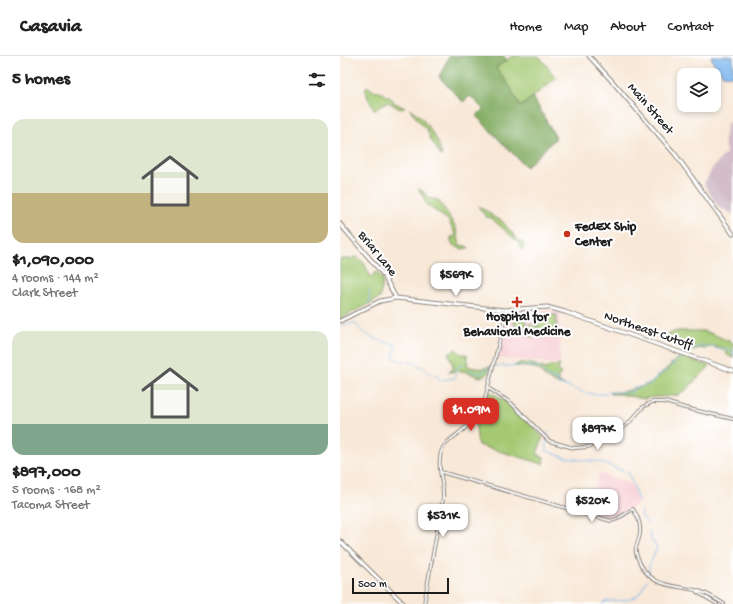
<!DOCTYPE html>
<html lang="en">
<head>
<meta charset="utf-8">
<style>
  body { margin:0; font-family:"Gochi Hand",sans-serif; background:#f6f6f6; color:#222; height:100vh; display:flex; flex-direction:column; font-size:15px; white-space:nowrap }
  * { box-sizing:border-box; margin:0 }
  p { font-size:13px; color:#767676 }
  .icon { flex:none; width:22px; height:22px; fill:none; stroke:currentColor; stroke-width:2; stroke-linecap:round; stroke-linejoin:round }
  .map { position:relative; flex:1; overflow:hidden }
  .drawer { display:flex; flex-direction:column; background:#fff; width:340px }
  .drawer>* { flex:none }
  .controls { position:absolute; left:337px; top:12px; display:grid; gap:8px }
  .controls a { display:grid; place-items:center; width:44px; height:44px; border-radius:8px; background:#fff; box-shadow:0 2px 6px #0003; font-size:20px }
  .scale { position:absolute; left:12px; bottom:10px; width:97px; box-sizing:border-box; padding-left:4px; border:2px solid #1c1c1c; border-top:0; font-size:11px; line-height:14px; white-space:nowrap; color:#1c1c1c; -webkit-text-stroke:3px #fff; paint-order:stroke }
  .price { position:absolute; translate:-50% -34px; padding:0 9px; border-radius:8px; background:#fff; color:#222; font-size:13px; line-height:26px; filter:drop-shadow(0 1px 2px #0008) }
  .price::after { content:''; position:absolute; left:50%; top:24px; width:12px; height:9px; margin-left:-6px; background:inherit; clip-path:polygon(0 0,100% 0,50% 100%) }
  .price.active { background:#d93025; color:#fff }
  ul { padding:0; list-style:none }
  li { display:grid; align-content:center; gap:8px; height:212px; padding:0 12px }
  li span { display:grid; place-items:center; height:124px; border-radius:12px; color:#555 }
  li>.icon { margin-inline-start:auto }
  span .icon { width:72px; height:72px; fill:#fffc; stroke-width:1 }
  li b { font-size:17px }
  h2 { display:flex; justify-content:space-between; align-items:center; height:48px; padding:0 12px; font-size:17px }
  header { display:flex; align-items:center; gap:24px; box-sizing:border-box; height:56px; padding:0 20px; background:#fff; border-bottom:1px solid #e0e0e0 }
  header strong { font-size:19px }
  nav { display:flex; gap:22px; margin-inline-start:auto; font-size:14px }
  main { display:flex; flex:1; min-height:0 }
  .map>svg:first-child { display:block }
  .built { fill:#f7cfd4 }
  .industrial { fill:#d2bdc8 }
  .green { fill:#a5c973; stroke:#607248 }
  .forest { fill:#84ad65; stroke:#506440 }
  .water { fill:#7eb8ef; stroke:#4d6a86 }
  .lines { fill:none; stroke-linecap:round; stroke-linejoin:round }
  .stream { stroke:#7eb8ef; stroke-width:1 }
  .minor-casing { stroke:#8a827a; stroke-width:4 }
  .major-casing { stroke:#8a827a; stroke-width:5 }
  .minor { stroke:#fff; stroke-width:2 }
  .major { stroke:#fff; stroke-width:3 }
  .poi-dot { fill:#c8321e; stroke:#fff; stroke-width:1.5 }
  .labels { text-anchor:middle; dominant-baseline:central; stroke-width:4; stroke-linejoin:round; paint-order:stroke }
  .street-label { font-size:13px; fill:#1c1c1c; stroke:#fff }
  .poi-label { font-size:13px; font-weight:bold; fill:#1c1c1c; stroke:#fff; text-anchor:start }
</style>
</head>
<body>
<header>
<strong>Casavia</strong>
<nav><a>Home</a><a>Map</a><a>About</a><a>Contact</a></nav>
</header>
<main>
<section class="drawer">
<h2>5 homes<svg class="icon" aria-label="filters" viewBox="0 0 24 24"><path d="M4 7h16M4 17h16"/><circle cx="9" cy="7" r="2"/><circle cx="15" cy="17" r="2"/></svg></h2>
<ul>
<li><span style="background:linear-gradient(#dfe7d0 60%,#c2b280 0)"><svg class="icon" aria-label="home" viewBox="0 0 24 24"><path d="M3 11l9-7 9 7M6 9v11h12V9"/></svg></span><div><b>$1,090,000</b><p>4 rooms · 144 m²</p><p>Clark Street</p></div></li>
<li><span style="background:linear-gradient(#dfe7d0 75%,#7fa58c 0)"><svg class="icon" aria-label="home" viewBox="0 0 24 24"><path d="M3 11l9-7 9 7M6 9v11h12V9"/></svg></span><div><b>$897,000</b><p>5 rooms · 168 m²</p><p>Tacoma Street</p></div></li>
</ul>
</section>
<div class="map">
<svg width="393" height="548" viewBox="0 0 393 548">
  <rect width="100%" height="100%" fill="#fff"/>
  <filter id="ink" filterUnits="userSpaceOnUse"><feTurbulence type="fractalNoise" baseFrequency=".025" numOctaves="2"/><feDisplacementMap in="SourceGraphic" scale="8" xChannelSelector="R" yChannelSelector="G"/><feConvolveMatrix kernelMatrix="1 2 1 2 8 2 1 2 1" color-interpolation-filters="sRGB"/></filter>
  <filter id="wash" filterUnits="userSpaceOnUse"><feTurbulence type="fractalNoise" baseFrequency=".012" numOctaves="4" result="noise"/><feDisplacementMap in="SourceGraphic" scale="16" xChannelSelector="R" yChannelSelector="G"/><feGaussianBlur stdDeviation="0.9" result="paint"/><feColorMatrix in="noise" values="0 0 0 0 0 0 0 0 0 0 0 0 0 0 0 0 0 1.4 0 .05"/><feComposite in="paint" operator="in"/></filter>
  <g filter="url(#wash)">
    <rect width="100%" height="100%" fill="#f8e8d7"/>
    <path class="built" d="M195,253L207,254L220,257V308L157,302L168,256Z
      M259,417L291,428L298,448L273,464L247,456Z"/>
    <path class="industrial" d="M393,65V158L378,151L364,128L373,111L386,97L384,83L387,67Z"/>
    <path class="green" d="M172,0H199L216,22L180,51L170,31L156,12Z
      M28,30L32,34L39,35L52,43L55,47L65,52L60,53L48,46L41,49L36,54L34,53L28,42L25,32Z
      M70,53C80,57 93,77 98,86C99,90 99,94 102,98L101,100L90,82L87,74L77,63Z
      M79,133L84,136L88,142L98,144L106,155L116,172L120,189L126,190L129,192L122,193L113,189L111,185V181H114L115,178L108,164L87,149Z
      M138,150L148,156L155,162L161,164L180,186L184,187L183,193H181L178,186L151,162L146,161Z
      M17,201C26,206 26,213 31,222L32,221L35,216C47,220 41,233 40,242L0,263V203H10Z
      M182,258L186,259L185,269L190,268L198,270L199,259H217L216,278L203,279L199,277L198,270L193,282L181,275L184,271L178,275L173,264L174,262Z
      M337,275H364L375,279L393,287V302L387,299L385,294L378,292L376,291H368L365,293L359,292L353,295C344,292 331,290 326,280L329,278Z
      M115,293L117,294L121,298H127L128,307L126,308C132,314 145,313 151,310L147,319L139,321L124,315L108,316L114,312L108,296L111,297Z
      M340,300L370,310L345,335L340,337L339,339L321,341H313L304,343L280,338H270L269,337L286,335L310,328Z
      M180,307H189L206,313L209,310H216L220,309L218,314L221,318L218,321V325L219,327L225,329L217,328L204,320L199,314L195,312L174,310Z
      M149,335L167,346L203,381L197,398L204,401L203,408L138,389L135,363L144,351Z"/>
    <path class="forest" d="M109,0H164L167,4L156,12L170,31L180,51L193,41L216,82L186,111L136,60L143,53L130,40L123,46L99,21Z"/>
    <path class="water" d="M371,0H393V20L383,19L373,6Z"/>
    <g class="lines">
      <path class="stream" d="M29,247L30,234
        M0,269L15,267C26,282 34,282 51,288H55L56,290L53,300L55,303L60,305
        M350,295L362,289L368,292L372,290L377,293L383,292L392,295L393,298
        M63,305C74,306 86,311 92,320L95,318L100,324L115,322L116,313L124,308L131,315L140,318L151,310
        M155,310H194L199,311L210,323L213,321L214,323H216L218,329C222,330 226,329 230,331C240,336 259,342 269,336H292L293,331H302L306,328H311L317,320L325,316L332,310L335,305L344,300
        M207,381L208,376
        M207,385L206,387L207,395L226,402L260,406L289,417L298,445
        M301,453L302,461L308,468
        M309,517V510L317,491L311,483L309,475
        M263,548L264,546C274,543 291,548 300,537C303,534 303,529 307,524"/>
    </g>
  </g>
  <g filter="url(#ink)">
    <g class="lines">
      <defs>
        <path id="minor" d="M148,332L171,347L209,385L234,392L248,391L259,386L287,369L303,351L312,346H325L345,352L393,363
          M101,416L271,465L277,463L293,453C299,462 302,472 299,482C297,489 294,493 297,500C308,533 332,528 359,535C368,538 376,543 384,548
          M357,536L377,548
          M84,548L103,442C104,428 98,415 100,402C101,386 115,382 125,372C133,365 139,357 144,347L167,254"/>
        <path id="major" d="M249,0L271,24L335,98L393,178
          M0,168L43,218L56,242
          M0,265L40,245L56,242L164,254L207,251L225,256L393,315
          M0,485L64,548"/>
      </defs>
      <use href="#minor" class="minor-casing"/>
      <use href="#major" class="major-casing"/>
      <use href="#minor" class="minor"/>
      <use href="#major" class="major"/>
    </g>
  </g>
  <g class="poi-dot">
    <circle cx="227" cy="178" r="4"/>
    <path d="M175 240h4v4h4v4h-4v4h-4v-4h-4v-4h4z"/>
  </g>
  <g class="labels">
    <g class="street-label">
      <text transform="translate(310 53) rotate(49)">Main Street</text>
      <text transform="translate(37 198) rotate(51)">Briar Lane</text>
      <text transform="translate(308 275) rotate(19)">Northeast Cutoff</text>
    </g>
    <g class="poi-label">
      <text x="235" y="171">FedEx Ship<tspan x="235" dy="15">Center</tspan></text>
      <text x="177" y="261" text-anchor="middle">Hospital for<tspan x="177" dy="15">Behavioral Medicine</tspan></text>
    </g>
  </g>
</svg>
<div class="controls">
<a><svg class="icon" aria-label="layers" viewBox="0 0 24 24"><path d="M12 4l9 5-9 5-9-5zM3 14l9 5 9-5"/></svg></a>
</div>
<div class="scale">500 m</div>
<b class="price" style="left:116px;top:241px">$569K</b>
<b class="price active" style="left:131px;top:376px">$1.09M</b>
<b class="price" style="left:258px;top:395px">$897K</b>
<b class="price" style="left:252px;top:467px">$520K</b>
<b class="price" style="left:103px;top:482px">$531K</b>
</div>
</main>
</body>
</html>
